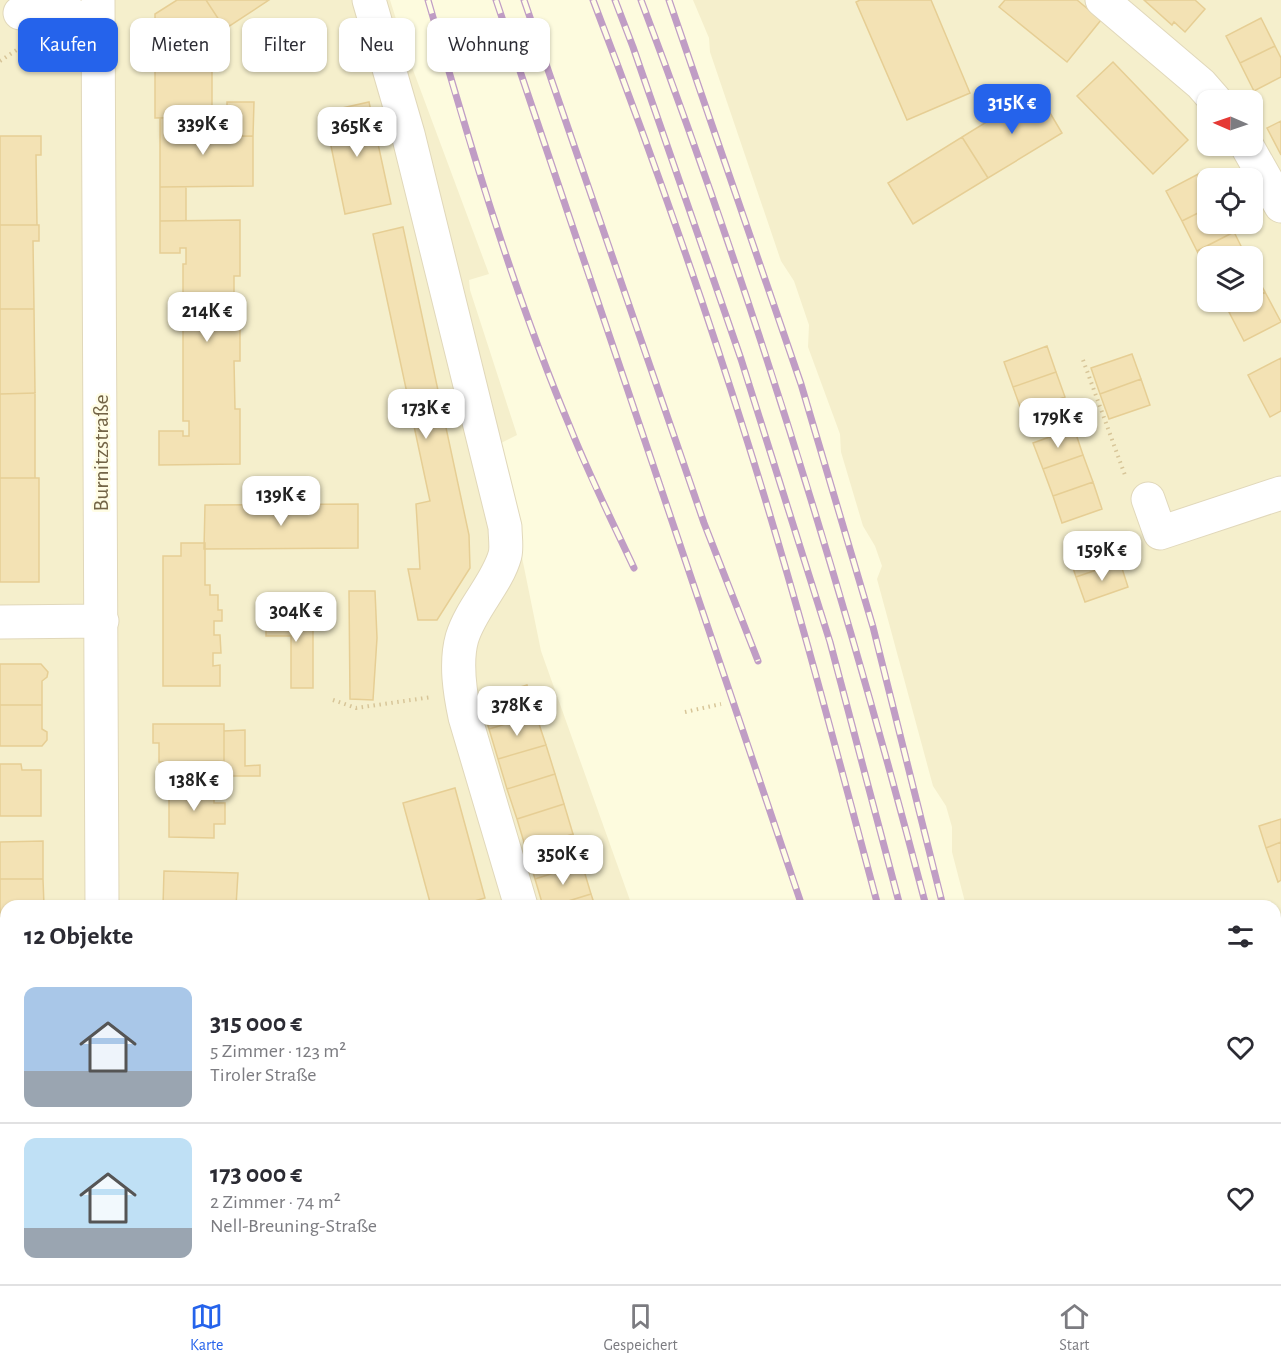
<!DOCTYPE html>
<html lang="de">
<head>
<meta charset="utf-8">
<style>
  body { margin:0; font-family:"Alegreya Sans",sans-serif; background:#f7f7f7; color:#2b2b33; height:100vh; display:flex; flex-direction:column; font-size:22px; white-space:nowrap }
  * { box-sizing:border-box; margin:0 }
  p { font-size:20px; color:#7c7c81 }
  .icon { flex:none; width:33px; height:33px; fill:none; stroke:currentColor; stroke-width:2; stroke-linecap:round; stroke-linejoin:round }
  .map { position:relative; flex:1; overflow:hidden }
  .panel { position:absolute; left:0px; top:900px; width:1281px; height:384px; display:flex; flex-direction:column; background:#fff; border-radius:18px 18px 0 0; box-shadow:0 2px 4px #0004 }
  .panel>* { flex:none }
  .top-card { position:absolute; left:18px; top:18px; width:600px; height:54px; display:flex; gap:12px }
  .needle { width:39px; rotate:272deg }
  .fabs { position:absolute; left:1197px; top:90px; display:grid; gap:12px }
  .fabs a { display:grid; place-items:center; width:66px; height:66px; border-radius:12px; background:#fff; box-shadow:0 2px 4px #0004; font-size:30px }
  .price { position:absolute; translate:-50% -51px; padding:0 14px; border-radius:12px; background:#fff; color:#222; font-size:20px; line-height:39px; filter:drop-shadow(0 2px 3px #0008) }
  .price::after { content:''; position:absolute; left:50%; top:36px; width:18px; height:14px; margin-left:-9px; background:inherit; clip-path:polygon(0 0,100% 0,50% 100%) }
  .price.on { background:#2563eb; color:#fff }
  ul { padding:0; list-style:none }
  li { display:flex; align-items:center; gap:18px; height:150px; padding:0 24px }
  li+li { border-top:2px solid #e1e1e2 }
  li span { display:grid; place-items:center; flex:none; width:168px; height:120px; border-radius:12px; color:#555 }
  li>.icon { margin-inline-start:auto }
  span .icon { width:72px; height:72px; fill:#fffc; stroke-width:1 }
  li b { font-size:26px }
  h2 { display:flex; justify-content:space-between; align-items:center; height:72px; padding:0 24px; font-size:26px }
  .tag { padding:0 21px; border-radius:12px; background:#fff; box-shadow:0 2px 4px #0004; font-size:21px; line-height:54px }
  .tag.on { background:#2563eb; color:#fff }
  .dock { display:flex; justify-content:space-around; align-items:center; height:84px; border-top:2px solid #e1e1e2; background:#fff; font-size:16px; color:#7c7c81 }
  .dock a { display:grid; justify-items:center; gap:3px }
  .dock .on { color:#2563eb }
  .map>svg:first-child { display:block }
  .residential { fill:#f5efcc; fill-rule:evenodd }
  .building { fill:#f3e2b4; stroke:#e6ce94; stroke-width:1.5 }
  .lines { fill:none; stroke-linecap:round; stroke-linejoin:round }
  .minor-casing { stroke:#e1d8ba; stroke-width:35 }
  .path { stroke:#d7c598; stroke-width:4; stroke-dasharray:1.5 4.5; stroke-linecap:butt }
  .minor { stroke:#fff; stroke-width:33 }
  .rail-casing { stroke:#c09dc5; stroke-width:7 }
  .rail { stroke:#fffde5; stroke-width:4.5; stroke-dasharray:14; stroke-linecap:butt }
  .labels { text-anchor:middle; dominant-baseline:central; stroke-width:5; stroke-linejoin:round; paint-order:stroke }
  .street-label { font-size:22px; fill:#736446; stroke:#fffde5 }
</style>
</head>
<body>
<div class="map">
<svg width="1281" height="1284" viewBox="0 0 1281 1284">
  <rect width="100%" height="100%" fill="#fdfbde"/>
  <path class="residential" d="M0,0H390L406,51L489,274L469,280L470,290L517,435L499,444L541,651L632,906H6V1278H763L765,1284H0Z
    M693,0H1281V1284H1101L1098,1278H1275V906H966L952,852V827L946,806L933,786L877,579L882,566L875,546L863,526L841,452L840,434L808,347L809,325L794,281L781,261L710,52L709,38ZM1208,100H1252V146H1208ZM1208,178H1252V224H1208ZM1208,256H1252V302H1208Z"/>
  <path class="building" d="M177,0H206L225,29L212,36V117L155,118V14Z
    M206,0H269L225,29Z
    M860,0H931L970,93L907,120L856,2Z
    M1005,0H1077L1101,20L1067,62L999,7Z
    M1144,0H1195L1205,9L1185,32L1174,22L1172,25Z
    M1261,18L1275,46L1240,63L1226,36Z
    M1275,46L1281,58V77L1254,91L1240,63Z
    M1113,62L1188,140L1153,174L1077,96Z
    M1037,91L1062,133L988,178L962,137Z
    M227,102H254L253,136H227Z
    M369,102L391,204L345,214L324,112Z
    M206,117V137L253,136V186L160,187V118Z
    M1281,121V155L1267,128Z
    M0,136H41V155H36L37,225H0Z
    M962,137L988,178L913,224L888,183Z
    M1202,172L1208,183V208L1182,221L1166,191Z
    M160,187H186V221H160Z
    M1208,208V224H1229L1234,232L1197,251L1182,221Z
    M240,220V276H234V324H240V361H234L235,409H240V464L159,465V431H183V436H189V421H183V264H186V248H180V253H160V221Z
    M0,225H39V241H33L34,309H0Z
    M403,227L469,535L470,568L437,620H418L408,569H420L416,504L430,501L373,234Z
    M1234,232L1246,256H1208V271L1197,251Z
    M1252,269L1265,292L1252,299Z
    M1265,292L1281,322L1244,341L1229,312L1252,302Z
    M1224,302H1248L1229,312Z
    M0,309H34L35,393L0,394Z
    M1047,346L1056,372L1013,387L1004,362Z
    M1132,354L1141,379L1100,394L1091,368Z
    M1281,358V411L1270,417L1248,375Z
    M1056,372L1065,397L1022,412L1013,387Z
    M1141,379L1150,405L1109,419L1100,394Z
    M35,393V478H0V394Z
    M1074,428L1083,455L1043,469L1033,443Z
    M1083,455L1093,482L1053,496L1043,469Z
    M0,478H39V582H0Z
    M1093,482L1102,509L1062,523L1053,496Z
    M358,504V548L204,549L205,505Z
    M1111,538L1120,562L1076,577L1068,553Z
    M181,543H205V585H210V595H218V610H222V621H214V635H220L221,653H213V666L220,665V686H163V556H181Z
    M1120,562L1128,587L1085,602L1076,577Z
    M349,591H375L377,638L373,700L350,699Z
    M266,612H313V688H291V636H266Z
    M0,664H41L48,672L47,677L42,681V705H0Z
    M527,685L536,715L489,729L480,699Z
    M0,705H42V729L47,732V740L42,746H0Z
    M536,715L546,745L498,759L489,729Z
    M153,724H224V761L159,762V743H153Z
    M245,730V766L260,765V776H213V762L224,761V731Z
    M546,745L555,774L507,789L498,759Z
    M0,764H21L22,770H41V816H0Z
    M555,774L564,804L517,819L507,789Z
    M172,785L214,788V803H225V824H214V838L169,837V787Z
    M455,788L485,898L457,906H431L403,803Z
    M564,804L573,834L526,849L517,819Z
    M1281,819V842L1266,848L1259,826Z
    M573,834L582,864L535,879L526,849Z
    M43,841V879H0V842Z
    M1281,842V880L1278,882L1266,848Z
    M582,864L591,894L552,906H543L535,879Z
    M164,871L238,873L236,906H163Z
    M0,879H43L44,906H6V917H0Z
    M591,894L595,906H552Z
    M0,943H6V987H0Z
    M1,1008H6V1053H0Z
    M0,1053H6V1094H1L0,1090Z
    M2,1163H6V1214H0Z
    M0,1214H6V1256H0Z
    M11,1278H23V1283L47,1284H0L12,1283Z
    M163,1278H228V1284H163Z
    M407,1278H452L454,1284H409Z
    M477,1278H489L491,1284H457Z
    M541,1278H603L605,1284H543Z
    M683,1278H720L722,1284H670Z"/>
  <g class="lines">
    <defs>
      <path id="minor" d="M98,0L102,906
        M369,0L408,134L505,527C505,536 507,547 505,555C497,584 471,608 462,638C455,663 460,693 465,717L521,906
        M1102,0L1201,84L1215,100
        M20,13C69,5 68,6 99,44
        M1247,146L1281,206
        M1148,499L1160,533L1281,493
        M0,622L102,621
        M0,1131H6
        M104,1278V1284
        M638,1278L640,1284
        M1212,1278L1214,1284"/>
    </defs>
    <use href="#minor" class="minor-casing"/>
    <path class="path" d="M0,61L24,45
      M1083,360L1126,478
      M333,700L356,708L432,697
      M685,712L721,704
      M1275,1229L1281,1227
      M513,1278L515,1284"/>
    <use href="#minor" class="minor"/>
    <defs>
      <path id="rail" d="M428,0C470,144 512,289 570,427C589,475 612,521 634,568
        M496,0L802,906
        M524,0L704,523L758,661
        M593,0C648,144 700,290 746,437C795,592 836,749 878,906
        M615,0L633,47L741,359L830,642L900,906
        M641,0C753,296 846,600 926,906
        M669,0L801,384L873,627L943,906
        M909,1278L911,1284
        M977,1278L978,1284
        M998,1278L1000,1284
        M1024,1278L1025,1284
        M1042,1278L1044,1284
        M1084,1278L1087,1284"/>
    </defs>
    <use href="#rail" class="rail-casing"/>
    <use href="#rail" class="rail"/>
  </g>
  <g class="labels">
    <g class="street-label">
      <text transform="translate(101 453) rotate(-90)">Burnitzstraße</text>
    </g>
  </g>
</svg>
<div class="fabs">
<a><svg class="needle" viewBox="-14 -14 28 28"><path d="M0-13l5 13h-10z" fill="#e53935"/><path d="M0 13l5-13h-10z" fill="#7c7c81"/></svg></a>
<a><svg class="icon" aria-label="locate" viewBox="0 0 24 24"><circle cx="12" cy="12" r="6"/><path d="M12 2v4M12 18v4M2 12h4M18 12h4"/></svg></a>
<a><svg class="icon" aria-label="layers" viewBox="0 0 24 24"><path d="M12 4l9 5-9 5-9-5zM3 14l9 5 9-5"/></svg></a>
</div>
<b class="price on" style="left:1012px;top:135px">315K €</b>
<b class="price" style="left:203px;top:156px">339K €</b>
<b class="price" style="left:357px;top:158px">365K €</b>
<b class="price" style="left:207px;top:343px">214K €</b>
<b class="price" style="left:426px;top:440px">173K €</b>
<b class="price" style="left:1058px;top:449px">179K €</b>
<b class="price" style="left:281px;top:527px">139K €</b>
<b class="price" style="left:1102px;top:582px">159K €</b>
<b class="price" style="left:296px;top:643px">304K €</b>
<b class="price" style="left:517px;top:737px">378K €</b>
<b class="price" style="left:194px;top:812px">138K €</b>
<b class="price" style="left:563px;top:886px">350K €</b>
<div class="top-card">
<a class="tag on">Kaufen</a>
<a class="tag">Mieten</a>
<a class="tag">Filter</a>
<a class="tag">Neu</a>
<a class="tag">Wohnung</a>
</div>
<section class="panel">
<h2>12 Objekte<svg class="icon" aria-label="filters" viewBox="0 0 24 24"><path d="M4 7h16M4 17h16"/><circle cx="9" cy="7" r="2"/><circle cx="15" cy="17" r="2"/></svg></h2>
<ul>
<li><span style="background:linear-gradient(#a9c7e8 70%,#9aa5b1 0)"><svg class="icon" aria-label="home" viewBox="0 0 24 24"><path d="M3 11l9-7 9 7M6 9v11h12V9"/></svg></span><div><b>315 000 €</b><p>5 Zimmer · 123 m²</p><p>Tiroler Straße</p></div><svg class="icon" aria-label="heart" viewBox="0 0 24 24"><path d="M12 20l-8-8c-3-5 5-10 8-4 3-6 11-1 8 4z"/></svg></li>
<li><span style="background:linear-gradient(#bfe0f5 75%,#9aa5b1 0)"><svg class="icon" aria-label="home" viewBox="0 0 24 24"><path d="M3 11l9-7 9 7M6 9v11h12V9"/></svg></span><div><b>173 000 €</b><p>2 Zimmer · 74 m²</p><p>Nell-Breuning-Straße</p></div><svg class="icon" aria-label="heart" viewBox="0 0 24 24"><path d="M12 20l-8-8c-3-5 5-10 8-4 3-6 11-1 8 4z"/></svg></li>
</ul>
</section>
</div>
<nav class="dock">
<a class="on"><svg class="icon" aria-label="map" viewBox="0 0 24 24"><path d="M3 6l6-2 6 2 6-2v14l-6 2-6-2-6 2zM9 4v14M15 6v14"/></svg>Karte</a>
<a><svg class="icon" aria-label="saved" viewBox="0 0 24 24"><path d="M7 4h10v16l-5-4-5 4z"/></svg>Gespeichert</a>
<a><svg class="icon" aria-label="home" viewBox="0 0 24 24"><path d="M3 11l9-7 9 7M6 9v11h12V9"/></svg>Start</a>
</nav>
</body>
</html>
